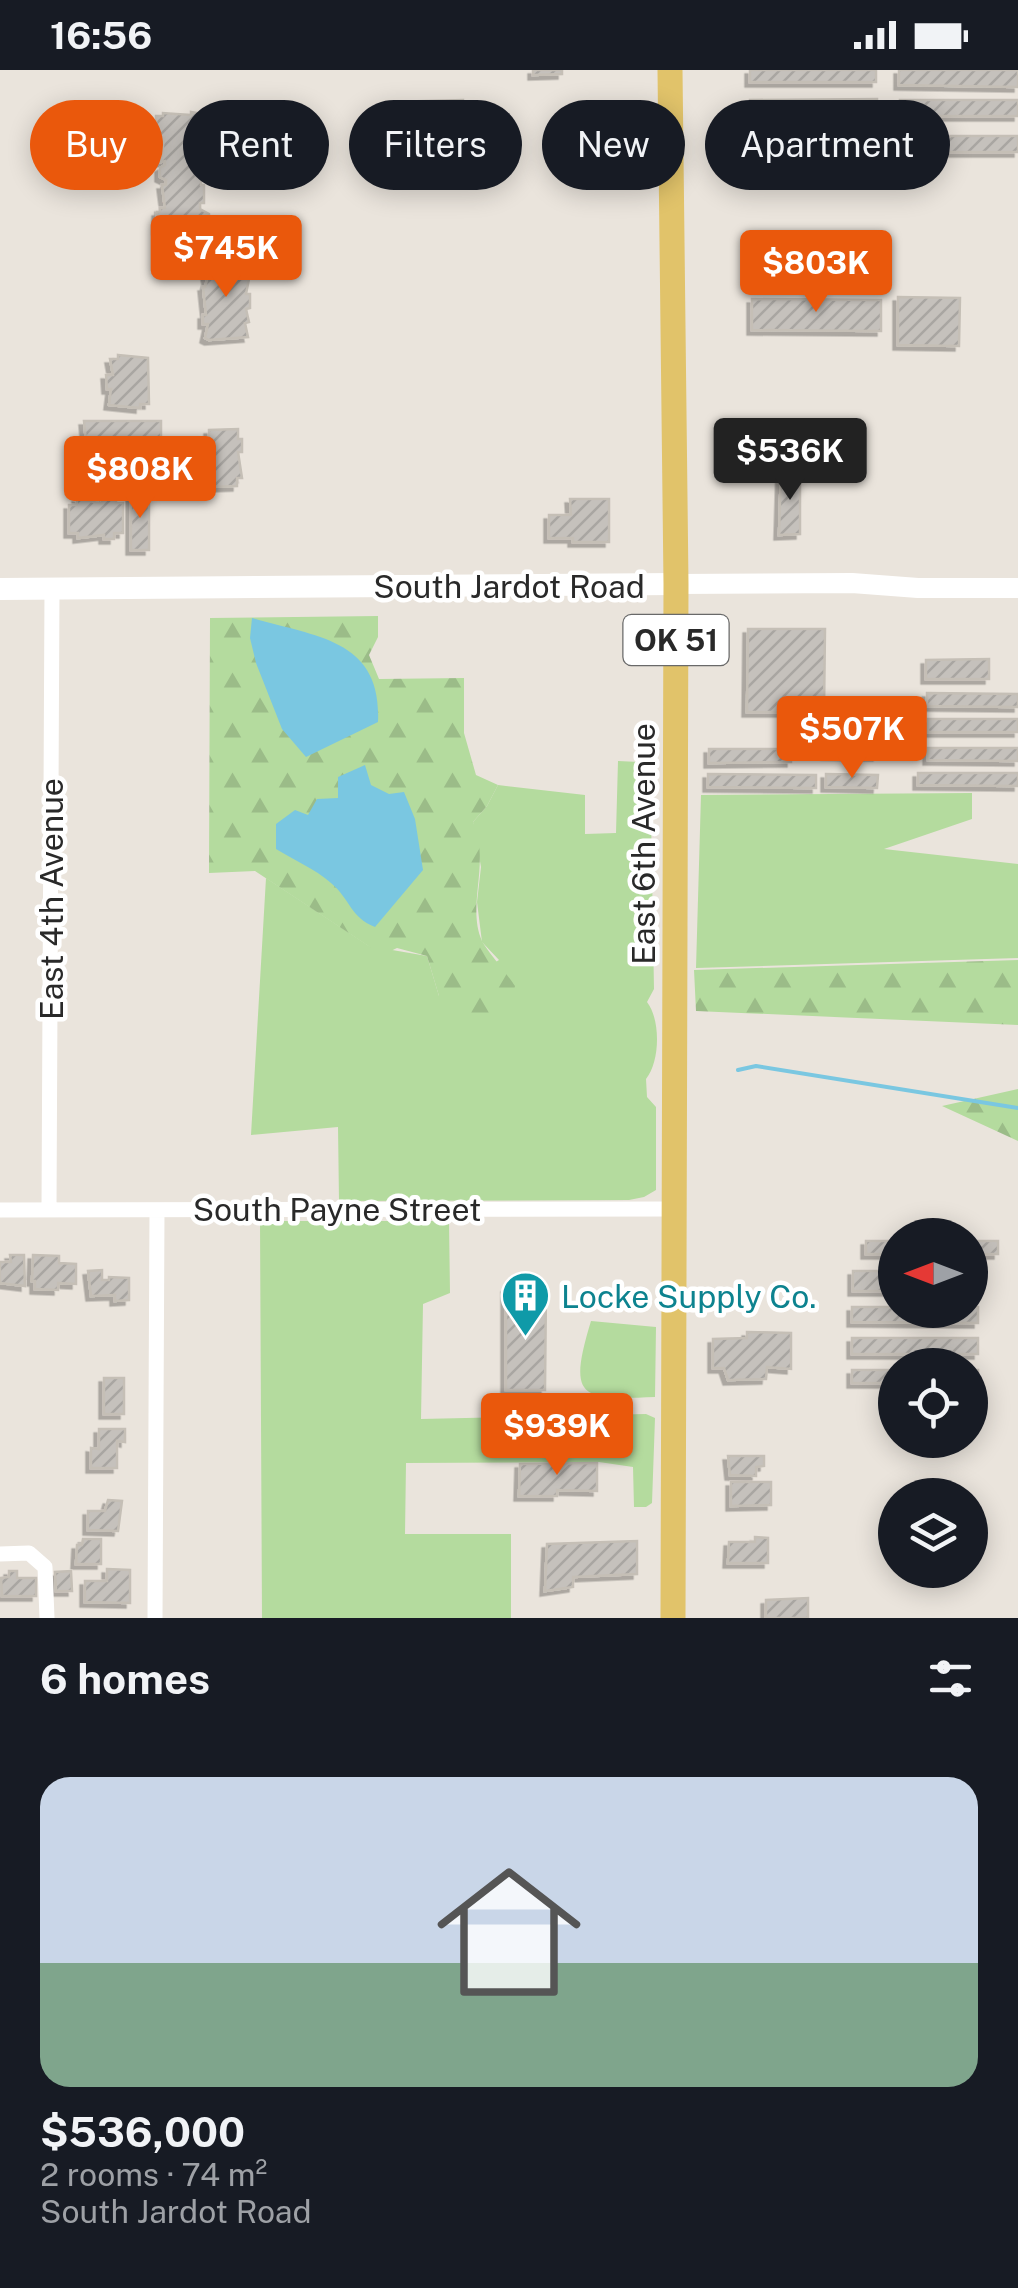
<!DOCTYPE html>
<html lang="en">
<head>
<meta charset="utf-8">
<style>
  body { margin:0; font-family:"Public Sans",sans-serif; background:#242831; color:#f1f3f6; height:100vh; display:flex; flex-direction:column; font-size:38px; white-space:nowrap }
  * { box-sizing:border-box; margin:0 }
  p { font-size:32px; color:#9ea1a6 }
  .icon { flex:none; width:55px; height:55px; fill:none; stroke:currentColor; stroke-width:2; stroke-linecap:round; stroke-linejoin:round }
  .map { position:relative; height:1548px; overflow:hidden }
  .details { display:flex; flex-direction:column; background:#171b24; flex:1 }
  .details>* { flex:none }
  .guide { position:absolute; left:30px; top:30px; width:960px; height:90px; display:flex; gap:20px }
  .needle { width:65px; rotate:270deg }
  .controls { position:absolute; left:878px; top:1148px; display:grid; gap:20px }
  .controls a { display:grid; place-items:center; width:110px; height:110px; border-radius:50%; background:#171b24; box-shadow:0 5px 25px #0003; font-size:50px }
  .price { position:absolute; translate:-50% -85px; padding:0 22px; border-radius:10px; background:#ea580c; color:#fff; font-size:32px; line-height:65px; filter:drop-shadow(0 2px 5px #0008) }
  .price::after { content:''; position:absolute; left:50%; top:60px; width:30px; height:22px; margin-left:-15px; background:inherit; clip-path:polygon(0 0,100% 0,50% 100%) }
  .price.current { background:#222; color:#fff }
  ul { padding:0; list-style:none }
  li { display:grid; align-content:center; gap:20px; height:530px; padding:0 40px }
  li span { display:grid; place-items:center; height:310px; border-radius:30px; color:#555 }
  li>.icon { margin-inline-start:auto }
  span .icon { width:180px; height:180px; fill:#fffc; stroke-width:1 }
  li b { font-size:42px }
  h2 { display:flex; justify-content:space-between; align-items:center; height:120px; padding:0 40px; font-size:42px }
  .tag { padding:0 35px; border-radius:45px; background:#171b24; box-shadow:0 5px 25px #0003; font-size:35px; line-height:90px }
  .tag.current { background:#ea580c; color:#fff }
  .status { display:flex; justify-content:space-between; align-items:center; height:70px; padding:0 50px; background:#171b24; direction:ltr }
  .status svg { height:28px; fill:currentColor }
  .map>svg:first-child { display:block }
  .grass { fill:#b4db9e }
  .forest { fill:url(#forest-firs) }
  .water { fill:#7ac7e1 }
  .lines { fill:none; stroke-linecap:round; stroke-linejoin:round }
  .stream { stroke:#7ac7e1; stroke-width:4 }
  .building { fill:url(#building-hatch); stroke:#c5bfb6; stroke-width:2.5; filter:url(#shadow) }
  .minor { stroke:#fff; stroke-width:15 }
  .tertiary { stroke:#fff; stroke-width:20 }
  .secondary { stroke:#fff; stroke-width:22 }
  .primary { stroke:#e1c36a; stroke-width:25 }
  .labels { text-anchor:middle; dominant-baseline:central; stroke-width:9; stroke-linejoin:round; paint-order:stroke }
  .shield { fill:#fff; stroke:#696969; stroke-width:2.5 }
  .shield-label { font-size:30px; font-weight:bold; fill:#292929 }
  .street-label { font-size:32px; fill:#292929; stroke:#fff }
  .culture-label { font-size:32px; fill:#0d838f; stroke:#fff; text-anchor:start }
</style>
</head>
<body>
<div class="status"><b>16:56</b><svg viewBox="0 0 49 12"><path d="M0 12V9h3v3zM5 12V6h3v6zM10 12V3h3v9zM15 12V0h3v12zM26 1h20v11H26zM47 4h2v5h-2z"/></svg></div>
<div class="map">
<svg width="1018" height="1548" viewBox="0 0 1018 1548">
  <defs>
    <pattern id="forest-firs" width="22" height="20" patternUnits="userSpaceOnUse" patternTransform="scale(2.5)"><rect width="22" height="20" fill="#b4db9e"/><path d="M5 1l3.5 6h-7zM16 11l3.5 6h-7z" fill="#9bbc88"/></pattern>
    <pattern id="building-hatch" width="6" height="6" patternUnits="userSpaceOnUse" patternTransform="scale(2.5)"><rect width="6" height="6" fill="#c5c1bc"/><path d="M-1 1l2-2M0 6l6-6M5 7l2-2" fill="none" stroke="#a9a6a2"/></pattern>
    <filter id="shadow"><feDropShadow dx="-4.5" dy="4.5" stdDeviation="0" flood-color="#0004"/></filter>
  </defs>
  <rect width="100%" height="100%" fill="#eae4dc"/>
  <path class="grass" d="M646,686L650,687L654,919L647,932C661,950 660,992 646,1009L647,1027L656,1037V1120L644,1127L629,1130L339,1131L338,1057L251,1065L266,808L369,876L427,886L439,926L499,890L482,872L477,832L481,797L473,752L487,736L498,715L585,725V764L616,763L618,691L639,692Z
    M972,723V749L884,779L1018,794V888L696,898L701,725Z
    M260,1151H449L450,1223L423,1234L421,1349L646,1344L655,1348L652,1433L646,1437H634L633,1397L599,1392L406,1393L405,1464H511V1548H262Z
    M591,1251L656,1257L655,1327C581,1330 567,1330 591,1251Z"/>
  <path class="forest" d="M378,546V567L369,585L379,609L464,608V663L476,705L498,715L487,736L473,752C491,793 466,835 482,871C485,878 508,905 515,916L509,943L476,951L440,944L439,926L427,886L397,878L382,885L255,801L209,803L210,548Z
    M1018,890V955L696,941L694,900Z
    M1018,1019V1071L942,1036Z"/>
  <path class="water" d="M252,548C316,567 382,569 378,652L306,687L282,659L256,593L250,568Z
    M365,695L371,715L389,724L404,722L415,749L423,800L375,857C350,847 351,830 331,813C315,799 294,790 276,779V754L295,740L308,745L317,729L338,728V707Z"/>
  <g class="lines">
    <path class="stream" d="M738,1000L756,996L1018,1038"/>
  </g>
  <path class="building" d="M533,0H562V4L533,5Z
    M750,0H876V12H750Z
    M899,0H1018V17L899,15Z
    M877,29V49H750V30Z
    M463,30L465,76L390,79L389,32Z
    M900,30H1018V46H901Z
    M191,42L209,45V66H200V73H204V91H200V95L205,98V107L201,109V115H204V133H200V139L209,144V158H202V162L174,159V163H164V160H157V142H160V138H165L162,115H166V110L160,107V98L165,95V91L161,92L164,68H159L156,64V46H163V43L191,45Z
    M900,66L901,82L750,84L751,67Z
    M900,66H1018V82H901Z
    M244,190L247,202L244,203V209H249L246,224H250V238L246,239L249,252L245,253L248,267L209,270L205,268L208,254H203V245H206L203,217H205L207,210L204,195L207,192Z
    M898,227L960,228L959,276L898,275Z
    M752,229L881,230V261L752,260Z
    M118,285L148,288L149,334H140V338L109,335L111,319H107L106,305H113L110,289H118Z
    M84,351H161V369H143V374L117,370V374L86,371Z
    M725,354H746V373H725Z
    M238,359V369H242V382H238L242,408H237V416L211,417V408H205L208,383H204L203,368H209V360Z
    M781,399L800,401V464L779,465Z
    M131,422H149V480H131Z
    M77,428L102,434V428H116V433H123V463H114V469H104V465L78,468V463H69V435H77Z
    M570,429H609V472H573V468H549V445H571Z
    M748,559H825L824,642H747Z
    M989,589V609H926V590Z
    M927,623L1018,624V637L927,636Z
    M928,649H1018V662H928Z
    M826,667H878L877,686L826,685Z
    M928,678H1018V691L928,690Z
    M709,679H791V692L709,693Z
    M918,703H1018V716L918,715Z
    M708,704L816,705V718L708,717Z
    M826,704L878,705L877,718L826,717Z
    M866,1171H895V1184H866Z
    M970,1171H998V1184H970Z
    M10,1185H24L25,1216L0,1213V1192H11Z
    M33,1185L59,1186V1193L76,1194V1214L58,1213V1220L35,1219V1211H32Z
    M102,1200V1210H109V1207L129,1208V1230L115,1231V1225L91,1226L88,1201Z
    M853,1201H895V1221H853Z
    M970,1201H978V1221H970Z
    M546,1217L545,1320H506V1218Z
    M852,1237H895V1240H970V1237H978V1253L852,1252Z
    M747,1262L791,1263V1299L767,1297L766,1309L728,1310L724,1298H713V1269L747,1268Z
    M852,1268H978V1284H852Z
    M852,1300H895V1313H852Z
    M970,1300H978V1313H970Z
    M104,1308H124V1344H104Z
    M99,1359H125V1372L117,1371V1398H91V1378L99,1379Z
    M728,1386H764V1396L756,1397V1406L730,1405Z
    M597,1393V1421L557,1420V1426H519L520,1394Z
    M731,1412H771V1435L731,1436Z
    M108,1430L122,1431L118,1461L88,1460V1441H105Z
    M755,1467L768,1468V1493H728L729,1472H755Z
    M83,1469H101V1494H76L77,1475H82Z
    M637,1471V1504L573,1507V1517L545,1521L547,1474Z
    M107,1499L130,1500V1533L85,1532V1511H107Z
    M9,1501H17V1508H36V1526H2L1,1508L9,1507Z
    M71,1501L72,1521H56L55,1502Z
    M808,1528V1548H766V1530Z"/>
  <g class="lines">
    <path class="minor" d="M49,1139L52,518
      M0,1140L675,1139
      M0,1484L29,1483L45,1497L47,1548
      M155,1548L157,1141"/>
    <path class="tertiary" d="M676,514L852,513L918,518H1018"/>
    <path class="secondary" d="M0,519L676,514"/>
    <path class="primary" d="M670,0L676,514L673,1548"/>
  </g>
  <defs>
    <symbol id="building-pin" viewBox="-11 -11 22 30"><path d="M0 17L-7.5 6A9.5 9.5 0 1 1 7.5 6Z" fill="#0f9aa8" stroke="#fff"/><path d="M-4-6H4V6H1V3H-1V6H-4ZM-2.5-4.3h1.7v1.8h-1.7ZM.8-4.3h1.7v1.8H.8ZM-2.5-1h1.7V.8h-1.7ZM.8-1h1.7V.8H.8Z" fill="#fff"/></symbol>
  </defs>
  <g fill-rule="evenodd">
    <use href="#building-pin" x="498" y="1198" width="55" height="75"/>
  </g>
  <g class="labels">
    <rect class="shield" x="623.5" y="545" width="105" height="50" rx="8"/>
    <g class="shield-label">
      <text x="676" y="570">OK 51</text>
    </g>
    <g class="street-label">
      <text x="509" y="516">South Jardot Road</text>
      <text transform="translate(643 774) rotate(-90)">East 6th Avenue</text>
      <text transform="translate(51 829) rotate(-90)">East 4th Avenue</text>
      <text x="337" y="1139">South Payne Street</text>
    </g>
    <g class="culture-label">
      <text x="561" y="1226">Locke Supply Co.</text>
    </g>
  </g>
</svg>
<div class="controls">
<a><svg class="needle" viewBox="-14 -14 28 28"><path d="M0-13l5 13h-10z" fill="#e53935"/><path d="M0 13l5-13h-10z" fill="#9ea1a6"/></svg></a>
<a><svg class="icon" aria-label="locate" viewBox="0 0 24 24"><circle cx="12" cy="12" r="6"/><path d="M12 2v4M12 18v4M2 12h4M18 12h4"/></svg></a>
<a><svg class="icon" aria-label="layers" viewBox="0 0 24 24"><path d="M12 4l9 5-9 5-9-5zM3 14l9 5 9-5"/></svg></a>
</div>
<b class="price" style="left:226px;top:230px">$745K</b>
<b class="price" style="left:816px;top:245px">$803K</b>
<b class="price current" style="left:790px;top:433px">$536K</b>
<b class="price" style="left:140px;top:451px">$808K</b>
<b class="price" style="left:852px;top:711px">$507K</b>
<b class="price" style="left:557px;top:1408px">$939K</b>
<div class="guide">
<a class="tag current">Buy</a>
<a class="tag">Rent</a>
<a class="tag">Filters</a>
<a class="tag">New</a>
<a class="tag">Apartment</a>
</div>
</div>
<section class="details">
<h2>6 homes<svg class="icon" aria-label="filters" viewBox="0 0 24 24"><path d="M4 7h16M4 17h16"/><circle cx="9" cy="7" r="2"/><circle cx="15" cy="17" r="2"/></svg></h2>
<ul>
<li><span style="background:linear-gradient(#c9d6e8 60%,#7fa58c 0)"><svg class="icon" aria-label="home" viewBox="0 0 24 24"><path d="M3 11l9-7 9 7M6 9v11h12V9"/></svg></span><div><b>$536,000</b><p>2 rooms · 74 m²</p><p>South Jardot Road</p></div></li>
</ul>
</section>
</body>
</html>
